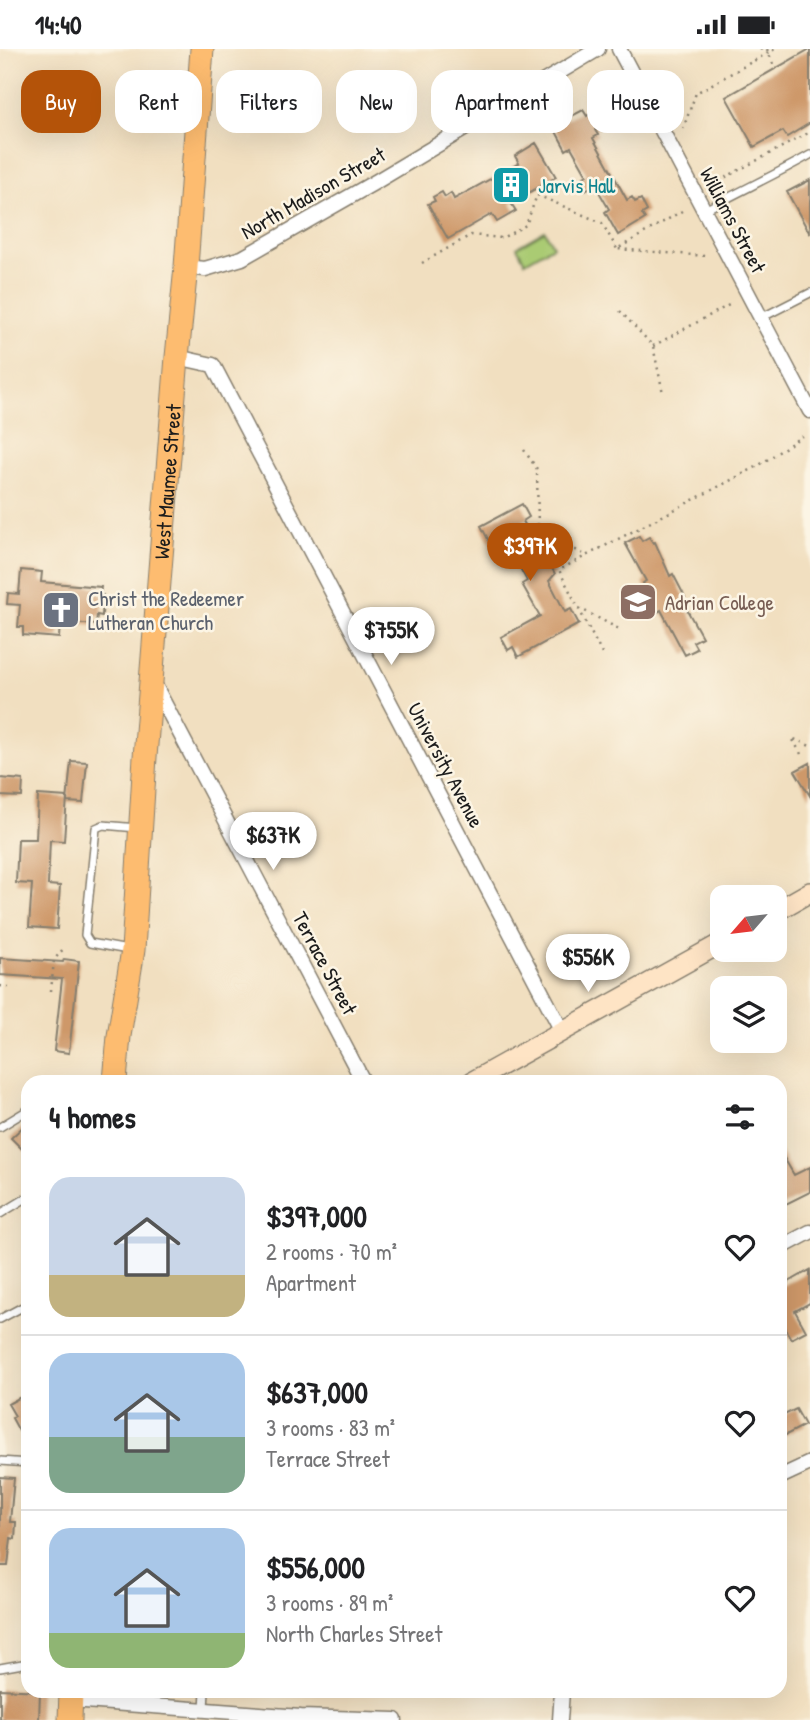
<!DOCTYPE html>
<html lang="en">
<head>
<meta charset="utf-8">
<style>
  body { margin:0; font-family:"Patrick Hand",sans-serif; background:#f2f2f2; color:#202124; height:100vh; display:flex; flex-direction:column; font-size:26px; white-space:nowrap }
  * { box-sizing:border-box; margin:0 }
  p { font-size:23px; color:#757577 }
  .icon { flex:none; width:38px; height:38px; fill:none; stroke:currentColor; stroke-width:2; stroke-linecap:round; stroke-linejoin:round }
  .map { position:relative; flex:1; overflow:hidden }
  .side { position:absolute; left:21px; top:1026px; width:766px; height:623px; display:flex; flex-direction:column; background:#fff; border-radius:21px; box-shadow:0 7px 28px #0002 }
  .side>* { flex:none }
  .top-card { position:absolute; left:21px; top:21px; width:768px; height:63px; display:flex; gap:14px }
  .needle { width:46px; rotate:242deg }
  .controls { position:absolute; left:710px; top:836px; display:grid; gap:14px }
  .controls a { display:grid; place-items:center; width:77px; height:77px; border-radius:14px; background:#fff; box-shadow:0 7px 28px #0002; font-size:35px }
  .price { position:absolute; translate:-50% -60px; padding:0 16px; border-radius:24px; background:#fff; color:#222; font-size:23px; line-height:46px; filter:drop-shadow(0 2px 4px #0008) }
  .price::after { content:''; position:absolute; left:50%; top:42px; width:21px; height:16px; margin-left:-10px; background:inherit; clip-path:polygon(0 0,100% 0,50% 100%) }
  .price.current { background:#b45309; color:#fff }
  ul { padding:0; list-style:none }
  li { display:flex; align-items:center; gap:21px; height:175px; padding:0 28px }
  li+li { border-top:2px solid #e0e0e0 }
  li span { display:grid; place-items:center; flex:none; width:196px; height:140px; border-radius:21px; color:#555 }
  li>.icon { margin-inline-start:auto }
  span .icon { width:84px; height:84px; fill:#fffc; stroke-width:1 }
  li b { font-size:30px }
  h2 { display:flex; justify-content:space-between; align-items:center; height:84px; padding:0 28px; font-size:30px }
  .pill { padding:0 24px; border-radius:21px; background:#fff; box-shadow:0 7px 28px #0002; font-size:24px; line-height:63px }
  .pill.current { background:#b45309; color:#fff }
  .status { display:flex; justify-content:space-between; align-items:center; height:49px; padding:0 35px; background:#fff; direction:ltr }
  .status svg { height:19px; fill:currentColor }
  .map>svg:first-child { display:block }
  .green { fill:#aacb73; stroke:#637448; stroke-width:2 }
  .building { fill:#ce9869 }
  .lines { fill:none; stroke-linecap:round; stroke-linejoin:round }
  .lane-casing { stroke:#867e6e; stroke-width:10 }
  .street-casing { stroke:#867e6e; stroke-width:17 }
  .secondary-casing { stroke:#867e6e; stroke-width:22 }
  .primary-casing { stroke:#867e6e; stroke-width:25 }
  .path { stroke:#867e6e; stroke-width:2.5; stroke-dasharray:2 5; stroke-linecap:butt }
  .lane { stroke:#fff; stroke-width:7 }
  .street { stroke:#fff; stroke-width:14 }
  .secondary { stroke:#fee4c5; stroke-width:19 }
  .primary { stroke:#fdbc6f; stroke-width:23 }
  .labels { text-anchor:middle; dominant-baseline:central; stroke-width:5; stroke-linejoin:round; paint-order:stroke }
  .culture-label { font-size:21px; fill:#0d838f; stroke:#fcf5e5; text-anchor:start }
  .street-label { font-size:21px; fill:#1c1c1c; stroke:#fcf5e5 }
  .worship-label { font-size:21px; fill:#5b616d; stroke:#fcf5e5; text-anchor:start }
  .education-label { font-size:21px; fill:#785e54; stroke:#fcf5e5; text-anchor:start }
</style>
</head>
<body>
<div class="status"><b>14:40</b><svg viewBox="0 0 49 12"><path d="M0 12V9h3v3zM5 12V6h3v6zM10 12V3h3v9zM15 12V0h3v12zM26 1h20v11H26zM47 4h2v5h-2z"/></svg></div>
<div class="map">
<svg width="810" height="1671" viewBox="0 0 810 1671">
  <rect width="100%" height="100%" fill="#fcf5e5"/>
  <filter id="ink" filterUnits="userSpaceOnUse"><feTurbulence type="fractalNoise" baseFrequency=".0143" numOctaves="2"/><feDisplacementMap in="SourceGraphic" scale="14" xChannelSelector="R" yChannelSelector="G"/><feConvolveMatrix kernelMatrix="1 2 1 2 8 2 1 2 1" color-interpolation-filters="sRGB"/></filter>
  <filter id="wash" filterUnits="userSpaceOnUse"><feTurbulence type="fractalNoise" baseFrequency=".00686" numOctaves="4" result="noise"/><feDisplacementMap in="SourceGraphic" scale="28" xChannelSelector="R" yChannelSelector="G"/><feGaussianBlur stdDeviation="1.57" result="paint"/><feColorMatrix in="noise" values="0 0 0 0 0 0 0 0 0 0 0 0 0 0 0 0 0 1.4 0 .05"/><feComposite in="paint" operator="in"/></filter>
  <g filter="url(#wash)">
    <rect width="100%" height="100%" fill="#f1dfc0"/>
    <path class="green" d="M545,182L553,197L525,213L517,198Z"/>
    <g id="blocks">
      <path class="building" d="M810,0V74L787,88L783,82L754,98L726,48Z
        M583,61L587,67L593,63L601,77L595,81L598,86L593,89L627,151L632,148L635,153L641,150L647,162L642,165L645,170L618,186L605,163L609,160L595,136L585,141L579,131L587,126L571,98L566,101L553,77Z
        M536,94L556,128L511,154L516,162L497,173L492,165L448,190L428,155L435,152L433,148L442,143L445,148L451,144L454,150L519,114L515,107Z
        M810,131V185L787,143Z
        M522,455L529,468L523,472L546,515L549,513L555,525L549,532L565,563L571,560L579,575L518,608L513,598L508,601L501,588L540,567L522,535L527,532L505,491L492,498L481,477Z
        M639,487L642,492L649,488L653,494L655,493L670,527L673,525L685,548L681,550L702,588L693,593L697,600L685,606L661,561L658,563L643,534L646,532L625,494Z
        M21,521L42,523L41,533L101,538L100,546H103L102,567L97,566L96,576L60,573L59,589L23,586V578H18L20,556L7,555L8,544L19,545Z
        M71,712L87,713L83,754L67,753Z
        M810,714V747L795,722Z
        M0,729L23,731L22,748L0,747Z
        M38,746L67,748L64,792L50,791L48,836L60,837L57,880L29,878L32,835L16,834L18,790H36Z
        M0,909L63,913L64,910L79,912L69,1004L54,1002L62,930L0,926Z
        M28,1073V1106L11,1089Z
        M780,1102L794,1126L810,1118V1143L780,1158Z
        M810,1221V1254L795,1262L806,1282L791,1290L780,1271V1238Z
        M28,1344V1376L19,1382L12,1369L15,1367L8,1355Z
        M796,1360L805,1376L784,1387L780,1380V1368Z
        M0,1428L14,1429L10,1473H16L15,1490L11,1489L8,1517H0Z
        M0,1640L40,1642L39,1671H0Z"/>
    </g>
  </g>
  <g filter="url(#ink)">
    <use href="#blocks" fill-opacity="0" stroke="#867e6e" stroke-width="2"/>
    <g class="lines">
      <defs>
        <path id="lane" d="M705,161C740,142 775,126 810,106
          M761,269L810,244
          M128,901L90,894L85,886L96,779L103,776L137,779
          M0,1078L28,1061
          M0,1165L28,1148
          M0,1270L28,1255
          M0,1412L28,1414
          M0,1619L28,1614
          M204,1660L205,1642"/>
        <path id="street" d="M619,0L810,362
          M186,218L205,220L242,209L377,132L598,0
          M177,308L213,316L562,982
          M152,631L363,1032
          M780,1199L810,1183
          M780,1428L810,1414
          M71,1651L301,1668L395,1671
          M560,1671L562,1642"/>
        <path id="secondary" d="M775,863L810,843
          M473,1032L723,893"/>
        <g id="primary">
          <path id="s1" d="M115,1032L119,987L133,901L145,708L177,308L186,218L202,0"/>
          <path d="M70,1671L71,1642"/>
        </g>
      </defs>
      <use href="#lane" class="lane-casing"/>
      <use href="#street" class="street-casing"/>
      <use href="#secondary" class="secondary-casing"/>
      <use href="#primary" class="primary-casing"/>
      <path class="path" d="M760,0L768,4
        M767,0L775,20
        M683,80L696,44L775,0
        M713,135L810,83
        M682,162L617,200L706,207
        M422,214L471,186L502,189L526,176L537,146L602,174L617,200
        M620,262L653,297L663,344
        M653,297L729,256
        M524,401L537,420L538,481L587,507
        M579,559L619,580
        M602,605L559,521L758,417L802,387
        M801,705L792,689L810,697
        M0,937L10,938
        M51,942L54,911L64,899"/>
      <use href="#lane" class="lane"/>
      <use href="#street" class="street"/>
      <use href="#secondary" class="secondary"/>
      <use href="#primary" class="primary"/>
    </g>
  </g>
  <defs>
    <symbol id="building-square" viewBox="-11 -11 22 22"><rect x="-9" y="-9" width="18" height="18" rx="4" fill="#0f9aa8" stroke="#fcf5e5"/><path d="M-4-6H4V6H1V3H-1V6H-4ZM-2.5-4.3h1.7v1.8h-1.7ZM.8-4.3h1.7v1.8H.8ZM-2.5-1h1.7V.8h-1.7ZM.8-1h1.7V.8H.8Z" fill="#fff"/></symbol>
    <symbol id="university-square" viewBox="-11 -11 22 22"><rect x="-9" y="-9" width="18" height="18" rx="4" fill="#8d6e63" stroke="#fcf5e5"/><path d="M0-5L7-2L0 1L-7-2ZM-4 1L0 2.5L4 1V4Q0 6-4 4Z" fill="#fff"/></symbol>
    <symbol id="church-square" viewBox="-11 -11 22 22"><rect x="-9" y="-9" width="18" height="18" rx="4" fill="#6b7280" stroke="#fcf5e5"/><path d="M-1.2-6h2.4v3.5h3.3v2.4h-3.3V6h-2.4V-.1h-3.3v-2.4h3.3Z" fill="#fff"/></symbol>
  </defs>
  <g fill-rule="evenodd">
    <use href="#building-square" x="489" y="114" width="44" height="44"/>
    <use href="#university-square" x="616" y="531" width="44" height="44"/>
    <use href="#church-square" x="39" y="539" width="44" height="44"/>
  </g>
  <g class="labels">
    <g class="culture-label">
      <text x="538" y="136">Jarvis Hall</text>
    </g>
    <g class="street-label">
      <text transform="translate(313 144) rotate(-30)">North Madison Street</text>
      <text transform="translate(733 171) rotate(62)">Williams Street</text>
      <text stroke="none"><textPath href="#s1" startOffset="602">West Maumee Street</textPath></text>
      <text transform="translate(446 716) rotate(62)">University Avenue</text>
      <text transform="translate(325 914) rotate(62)">Terrace Street</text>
    </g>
    <g class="worship-label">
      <text x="88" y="549">Christ the Redeemer<tspan x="88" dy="24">Lutheran Church</tspan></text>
    </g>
    <g class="education-label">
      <text x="665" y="553">Adrian College</text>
    </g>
  </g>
</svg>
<div class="controls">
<a><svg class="needle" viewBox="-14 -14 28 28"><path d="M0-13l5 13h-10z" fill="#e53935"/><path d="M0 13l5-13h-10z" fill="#757577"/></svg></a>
<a><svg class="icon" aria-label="layers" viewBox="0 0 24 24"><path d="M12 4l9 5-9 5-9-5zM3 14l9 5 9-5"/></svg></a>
</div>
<b class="price current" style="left:530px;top:534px">$397K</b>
<b class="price" style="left:391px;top:618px">$755K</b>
<b class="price" style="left:273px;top:823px">$637K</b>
<b class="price" style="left:588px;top:945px">$556K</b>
<div class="top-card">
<a class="pill current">Buy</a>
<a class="pill">Rent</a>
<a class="pill">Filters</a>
<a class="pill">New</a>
<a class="pill">Apartment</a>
<a class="pill">House</a>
</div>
<section class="side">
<h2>4 homes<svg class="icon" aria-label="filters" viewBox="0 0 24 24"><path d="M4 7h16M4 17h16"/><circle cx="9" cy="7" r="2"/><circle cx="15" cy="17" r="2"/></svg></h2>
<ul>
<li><span style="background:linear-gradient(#c9d6e8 70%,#c2b280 0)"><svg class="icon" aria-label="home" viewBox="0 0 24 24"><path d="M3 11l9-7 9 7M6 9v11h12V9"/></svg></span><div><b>$397,000</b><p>2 rooms · 70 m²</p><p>Apartment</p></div><svg class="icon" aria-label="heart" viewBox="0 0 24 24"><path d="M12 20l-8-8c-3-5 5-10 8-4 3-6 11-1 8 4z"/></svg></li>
<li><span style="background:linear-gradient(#a9c7e8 60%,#7fa58c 0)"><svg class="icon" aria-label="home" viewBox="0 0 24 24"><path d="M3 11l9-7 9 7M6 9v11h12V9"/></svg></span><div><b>$637,000</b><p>3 rooms · 83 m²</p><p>Terrace Street</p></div><svg class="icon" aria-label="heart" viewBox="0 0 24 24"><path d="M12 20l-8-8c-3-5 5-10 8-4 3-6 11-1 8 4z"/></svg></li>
<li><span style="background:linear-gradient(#a9c7e8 75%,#8fb573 0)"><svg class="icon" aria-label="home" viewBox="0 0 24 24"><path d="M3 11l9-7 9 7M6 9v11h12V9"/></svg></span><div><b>$556,000</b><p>3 rooms · 89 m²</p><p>North Charles Street</p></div><svg class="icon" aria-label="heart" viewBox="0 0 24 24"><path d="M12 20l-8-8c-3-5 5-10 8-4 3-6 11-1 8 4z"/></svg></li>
</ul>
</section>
</div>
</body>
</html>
